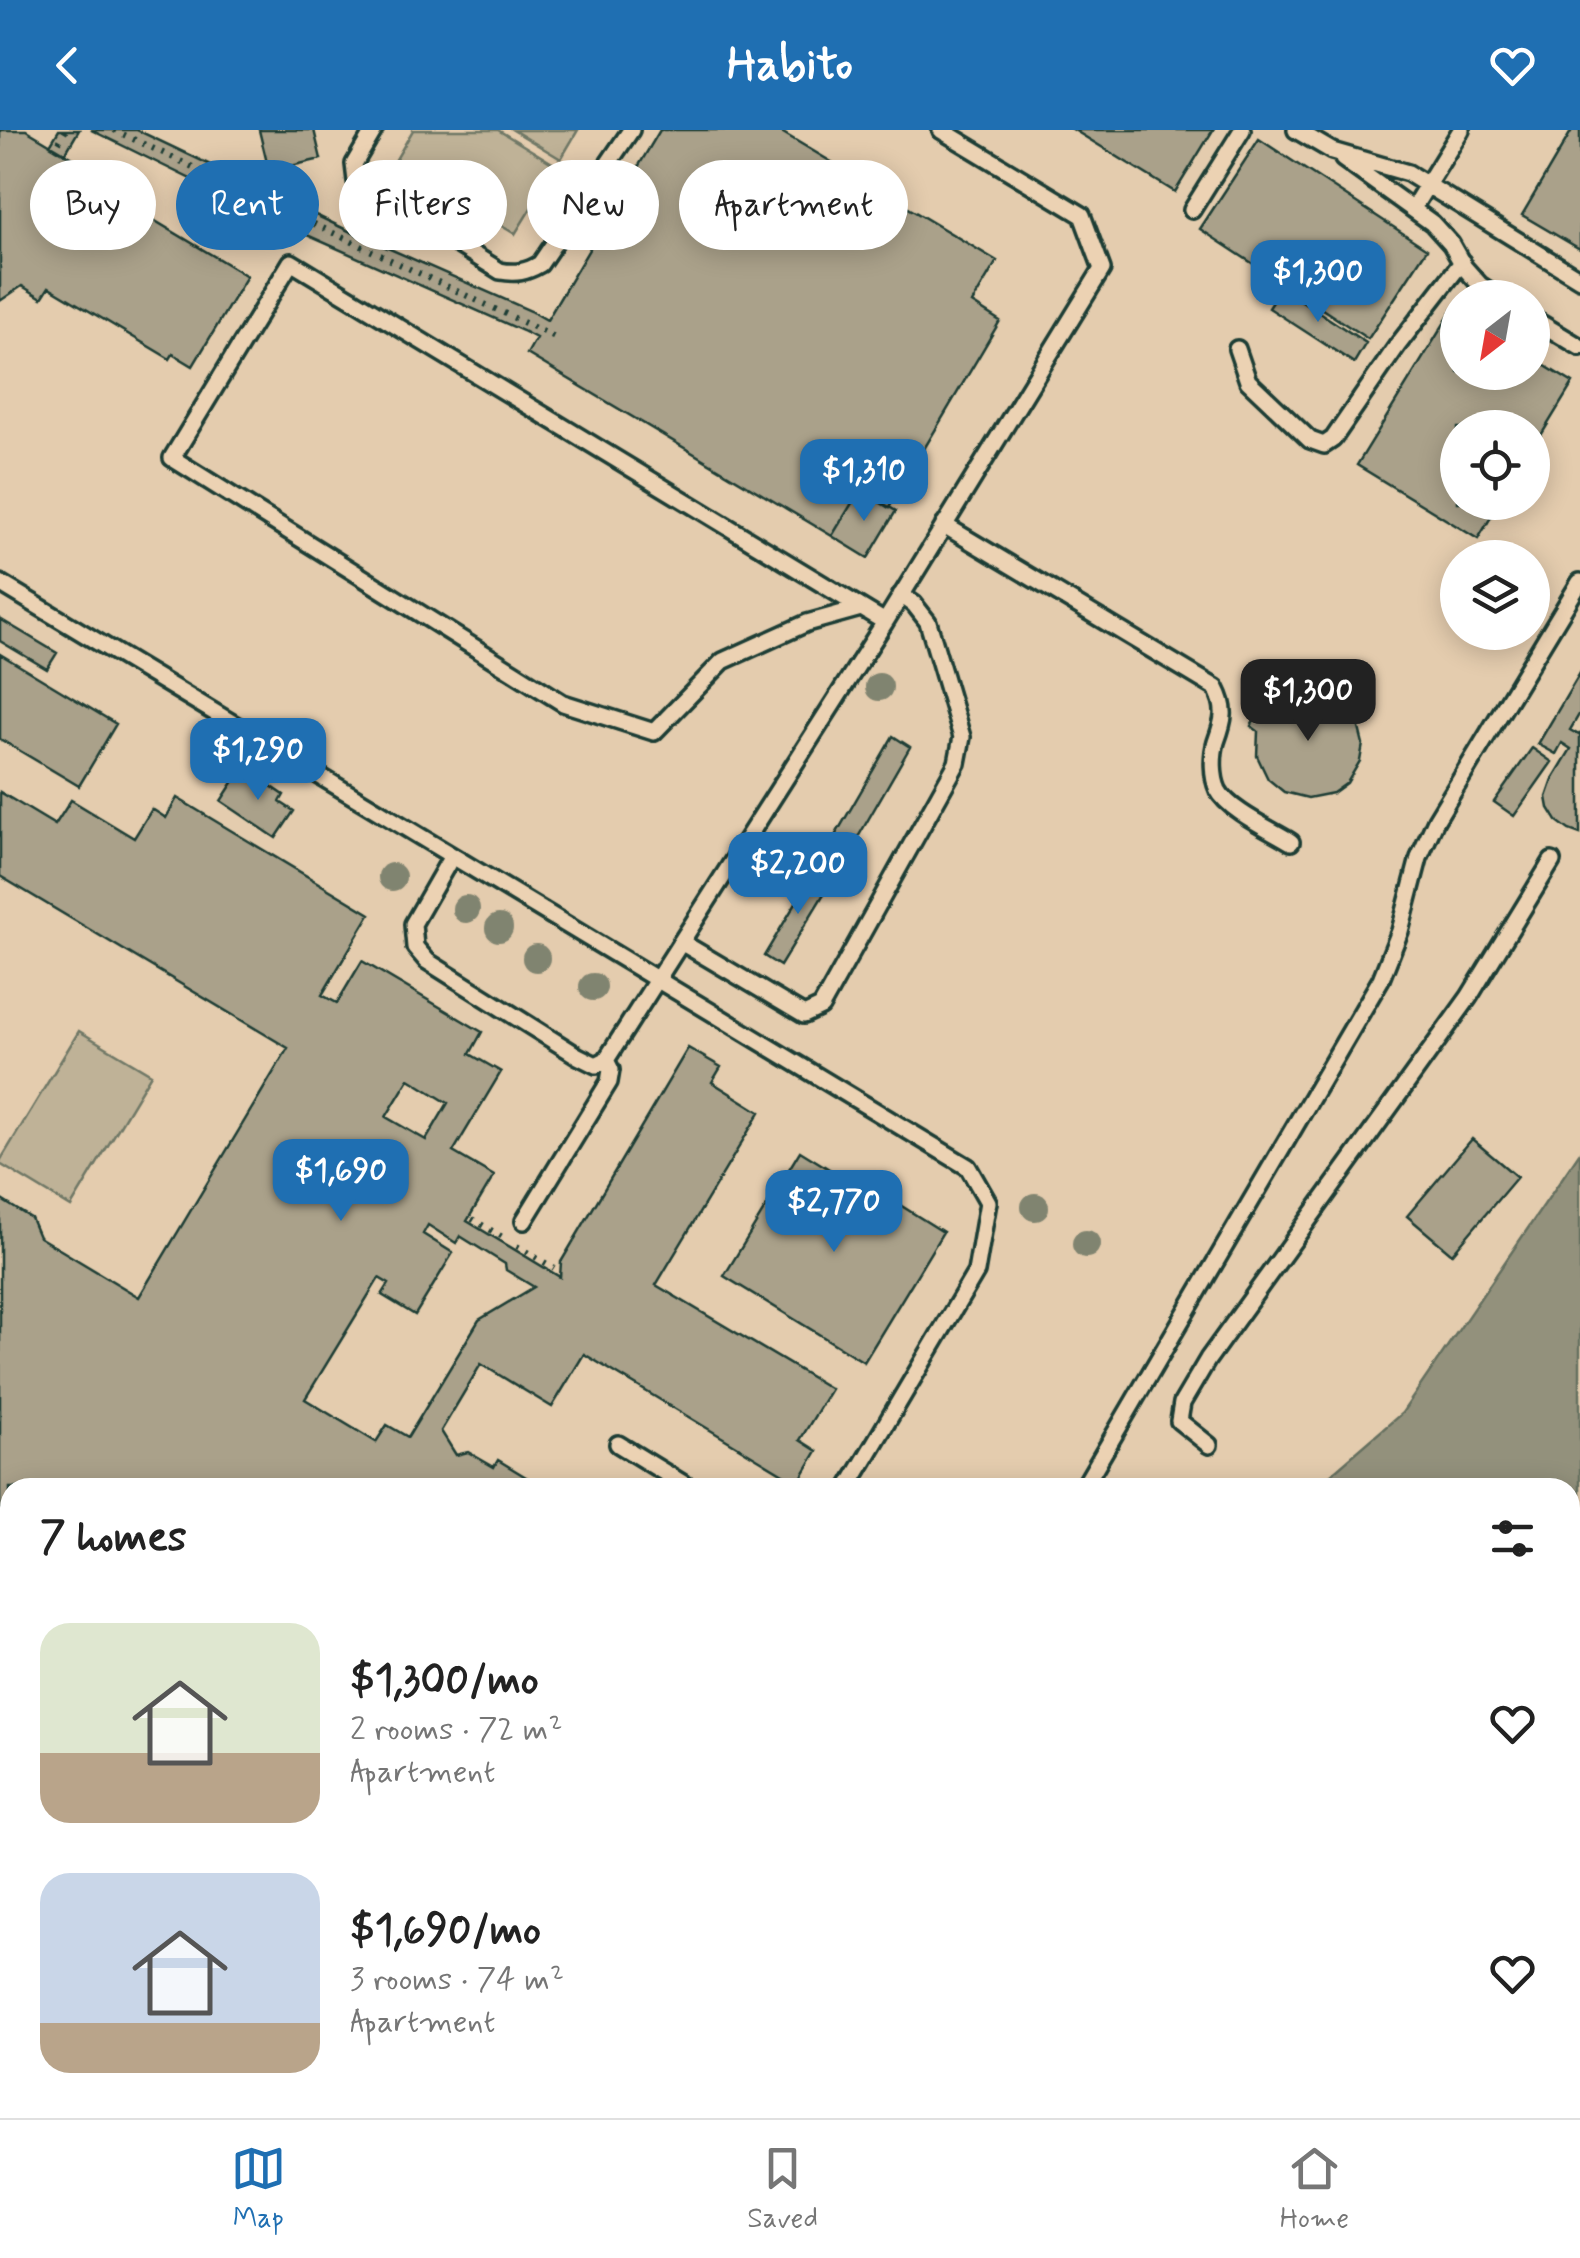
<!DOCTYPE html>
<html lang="en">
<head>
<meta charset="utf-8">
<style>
  body { margin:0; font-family:Mynerve,sans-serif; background:#f2f2f2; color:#222; height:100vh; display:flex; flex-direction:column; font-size:38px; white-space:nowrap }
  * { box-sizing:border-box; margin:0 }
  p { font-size:32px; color:#767676 }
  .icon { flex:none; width:55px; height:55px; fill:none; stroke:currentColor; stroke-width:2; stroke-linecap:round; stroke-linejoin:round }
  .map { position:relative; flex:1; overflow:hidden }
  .side { position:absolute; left:0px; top:1348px; width:1580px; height:642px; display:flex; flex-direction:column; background:#fff; border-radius:30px 30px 0 0; box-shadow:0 5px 25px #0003 }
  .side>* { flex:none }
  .banner { position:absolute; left:30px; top:30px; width:1000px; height:90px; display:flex; gap:20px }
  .needle { width:65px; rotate:211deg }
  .tools { position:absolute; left:1440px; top:150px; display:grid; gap:20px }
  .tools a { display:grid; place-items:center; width:110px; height:110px; border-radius:50%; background:#fff; box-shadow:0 5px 25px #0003; font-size:50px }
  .price { position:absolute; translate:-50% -85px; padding:0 22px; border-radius:20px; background:#1f6fb2; color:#fff; font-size:32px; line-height:65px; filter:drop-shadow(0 2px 5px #0008) }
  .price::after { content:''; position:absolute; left:50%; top:60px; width:30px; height:22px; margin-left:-15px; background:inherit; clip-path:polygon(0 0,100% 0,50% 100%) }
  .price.current { background:#222; color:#fff }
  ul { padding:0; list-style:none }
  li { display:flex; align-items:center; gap:30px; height:250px; padding:0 40px }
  li span { display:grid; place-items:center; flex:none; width:280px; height:200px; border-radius:30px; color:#555 }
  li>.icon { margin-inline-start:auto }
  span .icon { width:120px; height:120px; fill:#fffc; stroke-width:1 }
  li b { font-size:42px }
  h2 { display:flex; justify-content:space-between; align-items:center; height:120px; padding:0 40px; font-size:42px }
  .tag { padding:0 35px; border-radius:45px; background:#fff; box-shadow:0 5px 25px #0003; font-size:35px; line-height:90px }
  .tag.current { background:#1f6fb2; color:#fff }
  header { display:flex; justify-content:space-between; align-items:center; height:130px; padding:0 40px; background:#1f6fb2; color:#fff; font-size:45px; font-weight:800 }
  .tabs { display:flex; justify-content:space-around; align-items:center; height:140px; border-top:2px solid #e0e0e0; background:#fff; font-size:28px; color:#767676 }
  .tabs a { display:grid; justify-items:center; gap:5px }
  .tabs .current { color:#1f6fb2 }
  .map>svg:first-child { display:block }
  .green { fill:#bfb297; stroke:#6f7866; stroke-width:2.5 }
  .water { fill:#93917c; stroke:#656f5f; stroke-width:2.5 }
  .building { fill:#aaa18a; stroke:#1f3d34; stroke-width:2.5; fill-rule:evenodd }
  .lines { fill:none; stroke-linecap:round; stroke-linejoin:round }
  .lane-casing { stroke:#1f3d34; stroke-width:22 }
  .street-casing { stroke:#1f3d34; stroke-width:38 }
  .path { stroke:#1f3d34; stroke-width:6; stroke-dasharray:2.5 8; stroke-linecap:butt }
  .lane { stroke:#ecd2b3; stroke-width:15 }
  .street { stroke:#ecd2b3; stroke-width:30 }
  .tree { fill:#808470 }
</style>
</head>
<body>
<header><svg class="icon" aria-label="back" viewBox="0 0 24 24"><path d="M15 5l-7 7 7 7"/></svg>Habito<svg class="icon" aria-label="heart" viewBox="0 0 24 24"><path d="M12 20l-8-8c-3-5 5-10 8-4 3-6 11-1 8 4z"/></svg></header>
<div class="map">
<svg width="1580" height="1988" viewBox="0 0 1580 1988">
  <rect width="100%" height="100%" fill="#e4ccae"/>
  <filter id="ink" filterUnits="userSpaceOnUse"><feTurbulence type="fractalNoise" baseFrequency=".01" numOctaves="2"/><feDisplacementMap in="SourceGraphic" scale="20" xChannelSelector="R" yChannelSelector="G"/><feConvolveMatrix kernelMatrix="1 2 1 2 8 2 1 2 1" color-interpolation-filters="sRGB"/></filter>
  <g filter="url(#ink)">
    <path class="green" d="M413,0H498L557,36L515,104L395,31Z
      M513,0H578L561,29Z
      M79,901L151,944L71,1077L0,1034V1031Z"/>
    <path class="water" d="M1580,1022V1988H780L787,1980H1570V1358L1316,1357L1402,1283Z"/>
    <path class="building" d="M0,0H26L113,52L107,62L247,146L193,236L173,224L170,229L49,157L42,168L22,156L0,171Z
      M59,0H79L65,24L50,15Z
      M91,0H137L349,101L531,181L547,190L660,0H778L997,131L972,173L1000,191L889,378L860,360L832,406L527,224L536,208L523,201L280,93Z
      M259,0H314L321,29L269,41Z
      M1074,0H1213L1175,62Z
      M1572,0H1580V119L1522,85Z
      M1259,9L1427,119L1368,209L1200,99Z
      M1282,158L1366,213L1354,233L1269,178Z
      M1453,179L1458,182V242H1532V228L1573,253L1532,320V298H1458V372H1500L1478,409L1357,335Z
      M860,360L896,381L868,428L832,406Z
      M0,489L57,523L47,539L0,511Z
      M0,524L116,594L79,656L0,609Z
      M1580,543V583L1570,600L1579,605L1580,603V704L1569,700L1557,691L1549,678L1547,667L1554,647L1571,619L1562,613L1556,624L1538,614Z
      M1307,562L1332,567L1349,579L1358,594L1363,614L1360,631L1347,653L1333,663L1308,668L1284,662L1268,649L1257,626L1258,601L1251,596L1266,573L1272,577L1291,565Z
      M893,606L910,617L846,728L828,718Z
      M1532,618L1552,632L1514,686L1494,672Z
      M243,637L284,665L280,672L294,681L276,708L221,671Z
      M0,662L55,695L71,670L134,708L152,679L166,688L177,668L370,784L322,865L337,873L362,831L482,902L470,924L501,942L453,1022L494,1046L467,1091L560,1147L561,1132L688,918L721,937L712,952L760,982L656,1155L831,1259L800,1310L817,1321L798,1353L584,1224L552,1277L481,1234L441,1301L456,1325L468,1322L494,1337L498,1330L544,1358H10V1473L0,1467V1069L31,1088L39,1107L139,1167L288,918L0,746ZM409,949L448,973L426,1010L386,987ZM428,1095L456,1113L460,1106L505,1134L506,1140L534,1157L479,1190L408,1307L387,1295L376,1312L305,1269L379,1148L389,1154L382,1165L415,1185L453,1123L423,1104Z
      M816,739L833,749L780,836L764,826Z
      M1472,1009L1517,1047L1452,1124L1407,1086Z
      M800,1021L865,1061L868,1055L943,1102L864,1232L724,1146Z
      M0,1514L10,1521V1554L0,1548Z
      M0,1976L19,1986L18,1988H0Z
      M184,1980H348L346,1988H181Z"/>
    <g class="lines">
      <defs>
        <path id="lane" d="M374,0L354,34L356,51L500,141C516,144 526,142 540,134L631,0
          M1296,0L1332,21L1408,43L1580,149
          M1343,29L1432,93L1451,114L1464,137L1480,155L1500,168
          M1413,78L1461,0
          M1192,80L1242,0
          M1532,188L1580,217
          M1237,219L1248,251L1310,310L1324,315L1333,309L1397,216L1462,132
          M944,395L1216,558C1227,579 1224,590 1216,612C1212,625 1212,647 1218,660C1228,680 1272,700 1291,712
          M0,453L968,1037L988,1072L976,1142L848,1358
          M885,492L1102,139L1082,85L941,0
          M452,726L413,794L415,817L427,831L578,926L596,935L606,930L885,492L291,132L172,328L563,573L654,602L723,531L807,493L861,478
          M681,812L804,885L821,877L957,633L962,607L928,492L914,474L901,465
          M524,1091L609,952L611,940L606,930
          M618,1314L690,1358
          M1209,1315L1179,1291L1182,1273L1208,1229L1469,867L1552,731
          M1083,1358L1381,849L1400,801L1419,728L1436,690L1580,452
          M96,1988L99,1980
          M675,1988L684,1980"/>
        <path id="street" d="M0,1751L10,1755
          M607,1980L630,1988"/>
      </defs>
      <use href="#lane" class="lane-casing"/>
      <use href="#street" class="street-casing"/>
      <path class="path" d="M114,0L559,209
        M59,12L66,0
        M472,1089L506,1109
        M517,1116L554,1138"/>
      <use href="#lane" class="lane"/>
      <use href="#street" class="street"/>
    </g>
    <g class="tree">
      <circle cx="879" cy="557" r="14"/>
      <circle cx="392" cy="747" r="14"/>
      <circle cx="466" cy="779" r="14"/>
      <circle cx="499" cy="798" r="14"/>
      <circle cx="536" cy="828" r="14"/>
      <circle cx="593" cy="857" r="14"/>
      <circle cx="1035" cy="1077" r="14"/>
      <circle cx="1086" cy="1114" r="14"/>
    </g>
  </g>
</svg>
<div class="tools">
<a><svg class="needle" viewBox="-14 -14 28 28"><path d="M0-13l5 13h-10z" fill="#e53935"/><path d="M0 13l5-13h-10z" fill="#767676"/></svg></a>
<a><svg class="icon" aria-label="locate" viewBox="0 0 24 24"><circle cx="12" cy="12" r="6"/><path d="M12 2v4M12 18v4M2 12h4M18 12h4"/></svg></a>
<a><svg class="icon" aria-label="layers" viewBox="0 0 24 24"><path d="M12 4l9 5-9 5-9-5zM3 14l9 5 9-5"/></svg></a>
</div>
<b class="price" style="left:1318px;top:195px">$1,300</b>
<b class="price" style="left:864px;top:394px">$1,310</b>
<b class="price current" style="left:1308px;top:614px">$1,300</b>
<b class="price" style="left:258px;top:673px">$1,290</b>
<b class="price" style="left:798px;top:787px">$2,200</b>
<b class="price" style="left:341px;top:1094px">$1,690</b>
<b class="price" style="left:834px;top:1125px">$2,770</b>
<div class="banner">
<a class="tag">Buy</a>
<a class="tag current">Rent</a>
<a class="tag">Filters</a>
<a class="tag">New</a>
<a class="tag">Apartment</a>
</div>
<section class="side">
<h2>7 homes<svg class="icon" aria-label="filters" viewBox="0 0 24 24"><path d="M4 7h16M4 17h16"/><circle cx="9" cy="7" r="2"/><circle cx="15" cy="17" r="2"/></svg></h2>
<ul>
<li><span style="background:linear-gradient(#dfe7d0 65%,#b9a48a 0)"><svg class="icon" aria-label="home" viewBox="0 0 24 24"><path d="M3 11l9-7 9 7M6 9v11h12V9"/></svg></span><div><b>$1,300/mo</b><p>2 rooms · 72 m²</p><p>Apartment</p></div><svg class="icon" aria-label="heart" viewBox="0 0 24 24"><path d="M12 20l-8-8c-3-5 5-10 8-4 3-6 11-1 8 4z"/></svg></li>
<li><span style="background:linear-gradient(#c9d6e8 75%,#b9a48a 0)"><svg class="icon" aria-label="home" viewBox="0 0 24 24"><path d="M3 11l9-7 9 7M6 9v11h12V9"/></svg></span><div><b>$1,690/mo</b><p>3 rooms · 74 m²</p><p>Apartment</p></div><svg class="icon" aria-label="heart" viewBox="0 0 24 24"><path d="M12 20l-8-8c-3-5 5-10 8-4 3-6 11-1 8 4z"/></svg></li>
</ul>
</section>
</div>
<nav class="tabs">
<a class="current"><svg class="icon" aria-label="map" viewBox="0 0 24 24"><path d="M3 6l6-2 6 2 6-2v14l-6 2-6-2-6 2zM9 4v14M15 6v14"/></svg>Map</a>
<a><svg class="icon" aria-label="saved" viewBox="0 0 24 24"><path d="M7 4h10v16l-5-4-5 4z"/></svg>Saved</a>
<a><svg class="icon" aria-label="home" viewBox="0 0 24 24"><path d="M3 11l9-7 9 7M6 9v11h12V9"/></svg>Home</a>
</nav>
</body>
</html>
